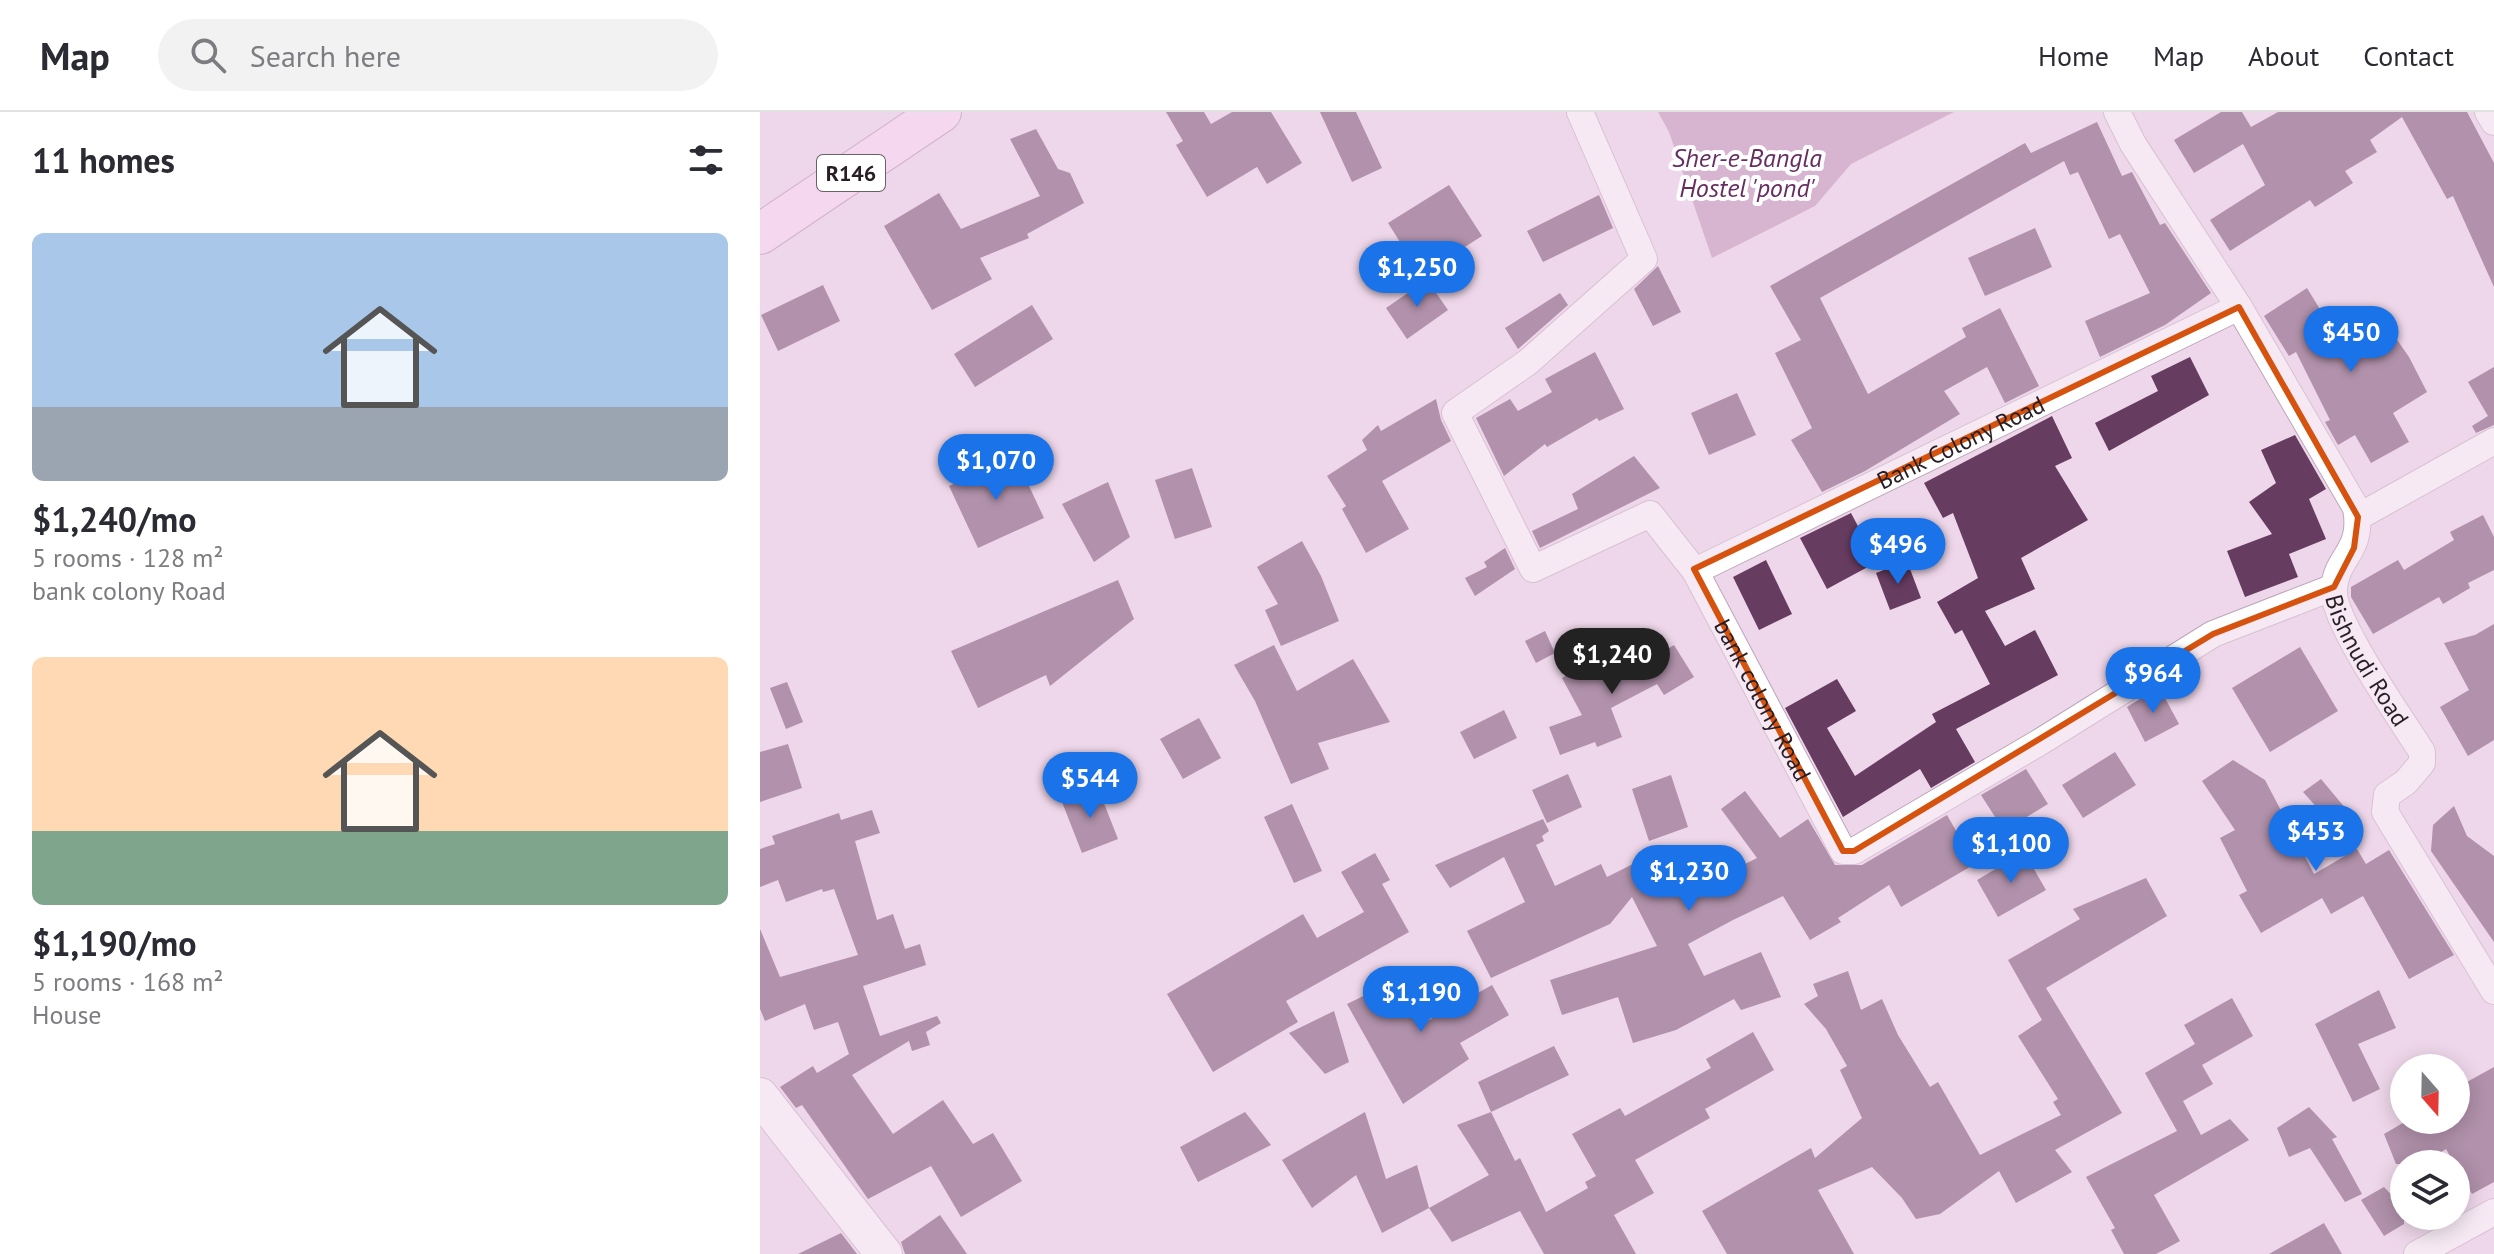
<!DOCTYPE html>
<html lang="en">
<head>
<meta charset="utf-8">
<style>
  body { margin:0; font-family:"PT Sans",sans-serif; background:#f2f2f3; color:#2b2b33; height:100vh; display:flex; flex-direction:column; font-size:30px; white-space:nowrap }
  * { box-sizing:border-box; margin:0 }
  p { font-size:26px; color:#7c7c81 }
  .icon { flex:none; width:44px; height:44px; fill:none; stroke:currentColor; stroke-width:2; stroke-linecap:round; stroke-linejoin:round }
  .map { position:relative; flex:1; overflow:hidden }
  .details { display:flex; flex-direction:column; background:#fff; width:760px }
  .details>* { flex:none }
  .needle { width:52px; rotate:160deg }
  .tools { position:absolute; left:1630px; top:942px; display:grid; gap:16px }
  .tools a { display:grid; place-items:center; width:80px; height:80px; border-radius:50%; background:#fff; box-shadow:0 4px 20px #0003; font-size:40px }
  .price { position:absolute; translate:-50% -68px; padding:0 18px; border-radius:28px; background:#1a73e8; color:#fff; font-size:26px; line-height:52px; filter:drop-shadow(0 2px 4px #0008) }
  .price::after { content:''; position:absolute; left:50%; top:48px; width:24px; height:18px; margin-left:-12px; background:inherit; clip-path:polygon(0 0,100% 0,50% 100%) }
  .price.active { background:#222; color:#fff }
  ul { padding:0; list-style:none }
  li { display:grid; align-content:center; gap:16px; height:424px; padding:0 32px }
  li span { display:grid; place-items:center; height:248px; border-radius:12px; color:#555 }
  li>.icon { margin-inline-start:auto }
  span .icon { width:144px; height:144px; fill:#fffc; stroke-width:1 }
  li b { font-size:34px }
  h2 { display:flex; justify-content:space-between; align-items:center; height:96px; padding:0 32px; font-size:34px }
  header { display:flex; align-items:center; gap:48px; box-sizing:border-box; height:112px; padding:0 40px; background:#fff; border-bottom:2px solid #e1e1e2 }
  header strong { font-size:38px }
  nav { display:flex; gap:44px; margin-inline-start:auto; font-size:28px }
  .search { width:560px; height:72px; background:#f2f2f3; display:flex; align-items:center; gap:20px; box-sizing:border-box; padding:0 28px; border-radius:44px; color:#7c7c81; font-size:30px }
  main { display:flex; flex:1; min-height:0 }
  .map>svg:first-child { display:block }
  .water { fill:#ba8ab2 }
  .building { fill:#673c61 }
  .lines { fill:none; stroke-linecap:round; stroke-linejoin:round }
  .street-casing { stroke:#bda7b9; stroke-width:28 }
  .secondary-casing { stroke:#bda7b9; stroke-width:38 }
  .primary-casing { stroke:#b085aa; stroke-width:42 }
  .street { stroke:#fff; stroke-width:26 }
  .secondary { stroke:#fff; stroke-width:36 }
  .primary { stroke:#fcd7f7; stroke-width:40 }
  .marked { fill:none; stroke:#d5530f; stroke-width:6; stroke-linejoin:round }
  .labels { text-anchor:middle; dominant-baseline:central; stroke-width:8; stroke-linejoin:round; paint-order:stroke }
  .shield { fill:#fff; stroke:#686267; stroke-width:2 }
  .shield-label { font-size:22px; font-weight:bold; fill:#281f26 }
  .street-label { font-size:24px; fill:#281f26; stroke:#fff }
  .water-label { font-size:26px; font-style:italic; fill:#672c60; stroke:#fff }
</style>
</head>
<body>
<header>
<strong>Map</strong>
<div class="search"><svg class="icon" aria-label="search" viewBox="0 0 24 24"><circle cx="10" cy="10" r="6"/><path d="M15 15l6 6"/></svg>Search here</div>
<nav><a>Home</a><a>Map</a><a>About</a><a>Contact</a></nav>
</header>
<main>
<section class="details">
<h2>11 homes<svg class="icon" aria-label="filters" viewBox="0 0 24 24"><path d="M4 7h16M4 17h16"/><circle cx="9" cy="7" r="2"/><circle cx="15" cy="17" r="2"/></svg></h2>
<ul>
<li><span style="background:linear-gradient(#a9c7e8 70%,#9aa5b1 0)"><svg class="icon" aria-label="home" viewBox="0 0 24 24"><path d="M3 11l9-7 9 7M6 9v11h12V9"/></svg></span><div><b>$1,240/mo</b><p>5 rooms · 128 m²</p><p>bank colony Road</p></div></li>
<li><span style="background:linear-gradient(#ffd9b3 70%,#7fa58c 0)"><svg class="icon" aria-label="home" viewBox="0 0 24 24"><path d="M3 11l9-7 9 7M6 9v11h12V9"/></svg></span><div><b>$1,190/mo</b><p>5 rooms · 168 m²</p><p>House</p></div></li>
</ul>
</section>
<div class="map">
<svg width="1734" height="1142" viewBox="0 0 1734 1142">
  <rect width="100%" height="100%" fill="#eed7ea"/>
  <path class="water" d="M898,0H1194L1091,52L1055,94L952,146L909,20Z"/>
  <path class="building" d="M406,0H444L451,12L472,0H511L542,51L507,72L497,55L447,85L416,33L423,29Z
    M560,0H596L622,56L592,70Z
    M1461,0H1482L1491,15L1518,0H1707L1734,51V175L1693,84L1687,87L1642,5L1610,28L1617,40L1585,59L1593,71L1555,95L1550,88L1470,139L1450,108L1505,73L1483,32L1434,61L1414,28Z
    M1337,10L1362,64L1372,60L1400,113L1405,111L1451,181L1405,213L1340,245L1325,209L1390,181L1360,122L1349,127L1318,60L1310,63L1304,49L1060,186L1108,282L1206,225L1202,216L1240,196L1279,274L1245,291L1227,255L1184,279L1200,302L1105,359L1062,380L1031,328L1052,316L1015,241L1041,228L1010,174L1265,31L1271,41Z
    M276,17L298,57L310,61L324,91L267,122L269,126L220,146L232,167L172,198L124,114L179,81L201,117L280,84L250,27Z
    M689,73L722,124L661,163L628,111Z
    M839,83L853,116L783,150L767,119Z
    M1275,116L1292,155L1225,184L1208,146Z
    M898,154L921,200L893,214L874,177Z
    M667,168L688,198L647,227L626,196Z
    M63,173L80,209L18,239L1,203Z
    M1547,176L1580,230L1619,202L1649,245L1667,280L1633,301L1649,330L1611,351L1595,323L1578,333L1565,310L1570,308L1536,240L1529,244L1504,204Z
    M800,181L808,193L758,237L745,216Z
    M272,193L293,227L215,275L194,242Z
    M835,240L864,297L839,309L837,306L787,335L785,332L744,364L716,306L750,287L758,299L792,280L785,267Z
    M1430,245L1449,283L1349,339L1335,311L1398,279L1391,264Z
    M1734,255V313L1716,321L1712,314L1728,304L1708,270Z
    M977,281L996,323L949,343L931,301Z
    M676,287L681,308L691,329L622,369L649,417L606,441L582,397L586,394L567,364L607,338L602,328L618,313L621,319Z
    M1292,304L1312,346L1295,354L1328,408L1261,446L1275,477L1225,499L1245,534L1275,518L1298,563L1196,617L1215,650L1171,676L1160,657L1083,705L1025,596L1077,567L1096,599L1067,616L1095,664L1176,610L1172,602L1230,572L1202,518L1195,522L1177,490L1218,466L1193,401L1183,406L1164,371Z
    M1535,323L1566,377L1549,387L1566,427L1529,442L1538,465L1485,485L1467,439L1512,422L1489,390L1516,371L1501,338Z
    M255,344L284,406L218,436L189,374Z
    M874,344L900,376L780,436L772,419L818,397L812,382Z
    M432,356L452,415L415,427L395,368Z
    M348,370L370,425L334,450L302,392Z
    M1091,401L1117,450L1067,477L1040,426Z
    M1723,403L1734,425V458L1708,471L1710,476L1683,492L1679,485L1613,522L1591,485V475L1638,448L1644,458L1694,428L1690,420Z
    M542,429L561,464L579,509L521,534L505,498L518,492L497,455Z
    M745,436L755,457L715,484L705,466L727,455L724,450Z
    M1006,448L1032,502L999,518L973,465Z
    M1147,449L1161,486L1130,498L1116,461Z
    M358,468L374,507L290,574L286,563L218,596L191,539Z
    M1734,512V628L1708,644L1680,595L1709,578L1684,531L1715,523Z
    M785,519L795,541L776,551L765,529Z
    M514,533L537,579L593,547L630,610L558,631L569,657L531,672L495,589L474,553Z
    M914,533L934,565L904,583L897,572L851,596L862,625L837,635L835,630L800,643L789,615L822,603L802,566L852,539L865,563Z
    M1540,535L1578,599L1510,640L1472,576Z
    M27,570L43,610L26,617L10,576Z
    M1399,575L1419,612L1385,630L1367,595Z
    M744,598L757,626L714,647L700,620Z
    M439,606L461,646L423,667L400,627Z
    M28,632L42,676L0,690V640Z
    M1355,640L1376,673L1323,706L1302,673Z
    M1473,648L1505,668L1554,762L1597,737L1606,752L1629,738L1694,843L1649,867L1603,784L1571,802L1562,786L1501,821L1479,783L1487,779L1460,726L1475,718L1442,669Z
    M1266,657L1288,692L1244,719L1221,683Z
    M808,662L822,695L787,711L772,678Z
    M911,663L928,715L889,729L872,677Z
    M1561,667L1596,709L1579,720L1543,680Z
    M338,676L358,727L322,741L302,690Z
    M985,679L1020,726L1048,707L1075,753H1102L1187,703L1215,752L1141,795L1129,773L1078,806L1081,810L1050,828L1023,784L973,808L928,832L944,864L1001,840L1021,885L981,898L974,887L916,918L873,931L858,885L802,903L790,868L897,834L872,785L850,812L731,866L707,819L765,790L744,745L690,776L675,753L783,707L789,719L782,724L784,729L776,733L795,774L841,752L847,765L899,739L921,784L997,746L961,697Z
    M532,692L562,759L534,771L504,705Z
    M1694,694L1707,724L1734,744V830L1671,739L1673,713Z
    M112,698L120,721L95,729L117,808L133,802L145,837L160,832L166,853L103,874L120,924L177,904L181,911L166,920L170,933L152,939L149,929L92,963L133,1022L183,988L213,1032L233,1021L262,1069L201,1105L171,1054L108,1087L42,993L36,996L20,975L53,954L57,961L89,942L78,910L54,918L45,892L5,909L0,897V817L20,865L98,843L74,777L63,780L62,777L26,790L18,768L0,775V737L15,732L12,724L79,701L81,708Z
    M1264,740L1286,778L1238,805L1217,768Z
    M615,741L630,768L622,772L649,820L526,889L538,910L453,960L407,882L543,802L557,826L604,800L581,760Z
    M1386,766L1407,804L1286,876L1362,1001L1295,1038L1312,1060L1256,1091L1239,1059L1180,1102L1156,1107L1142,1086L1112,1055L1058,1078L1094,1142H967L942,1099L1051,1036L1055,1046L1102,1006L1080,958L1087,954L1066,917L1044,892L1058,884L1053,872L1088,859L1101,898L1122,887L1138,923L1170,975L1178,970L1220,1043L1301,1003L1293,990L1298,987L1258,924L1282,908L1248,848L1320,807L1313,797Z
    M644,864L666,910L732,873L749,903L700,931L709,947L643,992L587,892Z
    M1619,878L1636,916L1598,932L1620,977L1593,990L1555,912Z
    M1472,886L1493,924L1442,953L1453,972L1423,989L1441,1023L1470,1007L1489,1028L1394,1083L1420,1129L1396,1142H1364L1351,1118L1355,1116L1326,1065L1417,1019L1385,961L1435,932L1424,913Z
    M574,899L589,950L565,962L529,921Z
    M993,920L1014,958L945,997L950,1006L875,1048L894,1081L854,1103L876,1142H784L760,1099L692,1130L669,1096L729,1063L697,1013L731,1000L755,1049L760,1046L786,1100L828,1076L825,1070L836,1064L812,1022L860,996L865,1004L951,956L946,947Z
    M794,934L809,963L731,1000L718,970Z
    M1734,955V1070L1712,1082L1686,1037L1662,1052H1636L1624,1022L1648,1008H1696V976Z
    M1549,995L1577,1025L1572,1027L1602,1082L1585,1090L1550,1036L1529,1045L1517,1016Z
    M485,1000L511,1033L438,1070L420,1035Z
    M605,1000L626,1067L657,1053L669,1096L622,1121L596,1063L552,1096L522,1048Z
    M1624,1075L1644,1096V1112L1624,1124L1601,1088Z
    M180,1103L207,1142H145L141,1130Z
    M1564,1111L1582,1142H1509Z
    M81,1121L97,1142H38Z"/>
  <g class="lines">
    <defs>
      <g id="street">
        <path id="s1" d="M820,0L884,147L768,250L695,301L773,457L890,402L935,459L1479,195"/>
        <path id="s2" d="M1357,0L1373,32L1479,195L1596,396C1604,440 1576,444 1574,477C1571,508 1642,608 1662,640V651L1646,670L1627,683L1625,700L1734,879"/>
        <path d="M1728,0L1734,10"/>
        <path d="M1598,405L1734,329"/>
        <path id="s3" d="M934,457L1083,739H1094L1280,630L1453,522L1574,475L1528,493"/>
        <path d="M1657,1142L1734,1100"/>
      </g>
      <path id="secondary" d="M0,984L124,1142"/>
      <path id="primary" d="M0,122L181,0"/>
    </defs>
    <use href="#street" class="street-casing"/>
    <use href="#secondary" class="secondary-casing"/>
    <use href="#primary" class="primary-casing"/>
    <use href="#street" class="street"/>
    <use href="#secondary" class="secondary"/>
    <use href="#primary" class="primary"/>
  </g>
  <path d="M0 0H1734V1142H0ZM1479,195L1598,405L1594,436L1574,475L1453,522L1094,739H1083L934,457Z" fill="#eed7ea" fill-opacity=".55" fill-rule="evenodd"/>
  <path class="marked" d="M1479,195L1598,405L1594,436L1574,475L1453,522L1094,739H1083L934,457Z"/>
  <g class="labels">
    <rect class="shield" x="57" y="43" width="68" height="36" rx="6"/>
    <g class="shield-label">
      <text x="91" y="61">R146</text>
    </g>
    <g class="street-label">
      <text stroke="none"><textPath href="#s1" startOffset="1076">Bank Colony Road</textPath></text>
      <text stroke="none"><textPath href="#s2" startOffset="628">Bishnudi Road</textPath></text>
      <text stroke="none"><textPath href="#s3" startOffset="148">bank colony Road</textPath></text>
    </g>
    <g class="water-label">
      <text x="987" y="45">Sher-e-Bangla<tspan x="987" dy="30">Hostel 'pond'</tspan></text>
    </g>
  </g>
</svg>
<div class="tools">
<a><svg class="needle" viewBox="-14 -14 28 28"><path d="M0-13l5 13h-10z" fill="#e53935"/><path d="M0 13l5-13h-10z" fill="#7c7c81"/></svg></a>
<a><svg class="icon" aria-label="layers" viewBox="0 0 24 24"><path d="M12 4l9 5-9 5-9-5zM3 14l9 5 9-5"/></svg></a>
</div>
<b class="price" style="left:657px;top:197px">$1,250</b>
<b class="price" style="left:1591px;top:262px">$450</b>
<b class="price" style="left:236px;top:390px">$1,070</b>
<b class="price" style="left:1138px;top:474px">$496</b>
<b class="price active" style="left:852px;top:584px">$1,240</b>
<b class="price" style="left:1393px;top:603px">$964</b>
<b class="price" style="left:330px;top:708px">$544</b>
<b class="price" style="left:1556px;top:761px">$453</b>
<b class="price" style="left:1251px;top:773px">$1,100</b>
<b class="price" style="left:929px;top:801px">$1,230</b>
<b class="price" style="left:661px;top:922px">$1,190</b>
</div>
</main>
</body>
</html>
